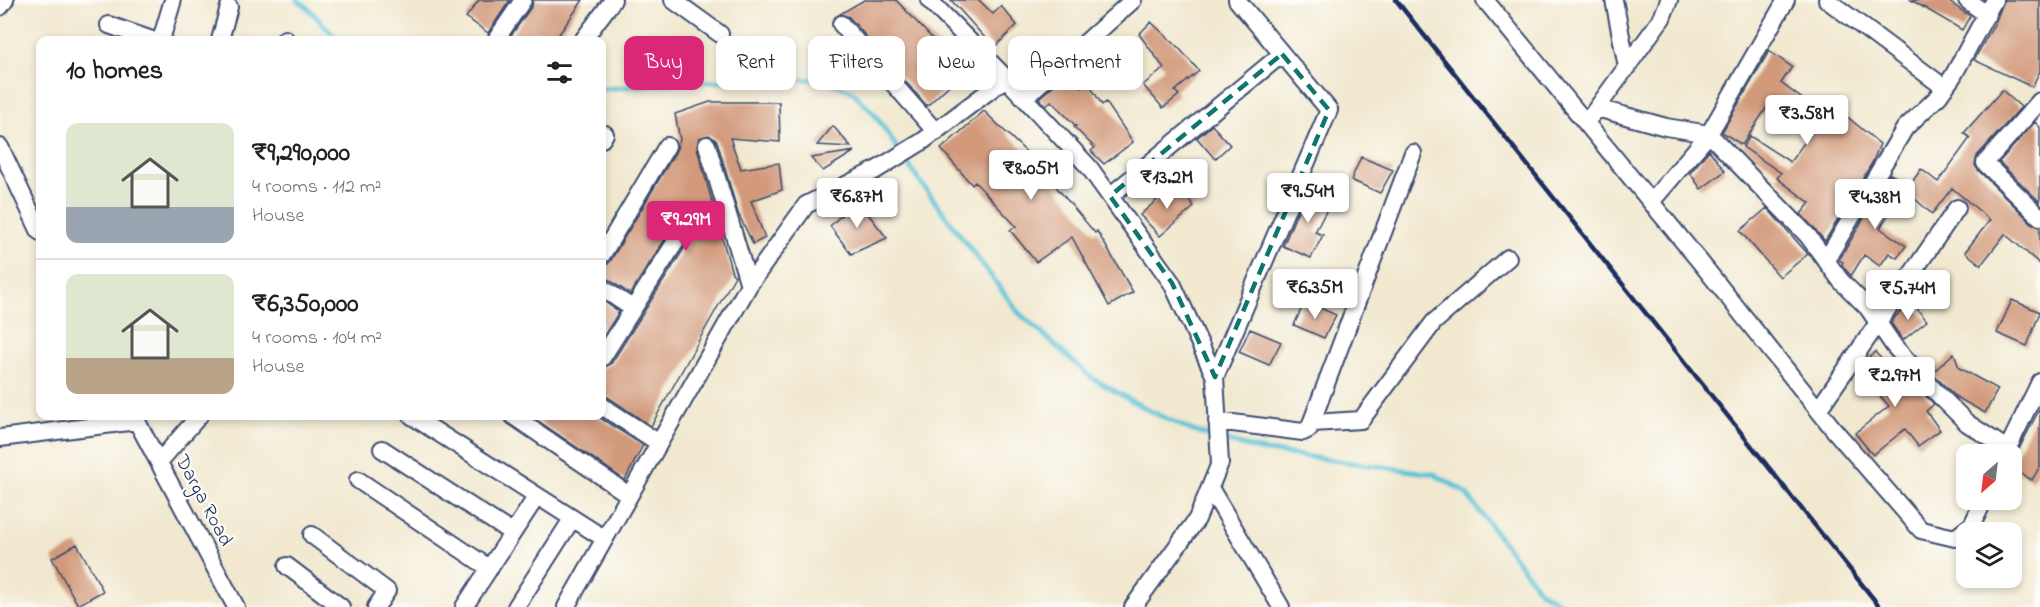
<!DOCTYPE html>
<html lang="en">
<head>
<meta charset="utf-8">
<style>
  body { margin:0; font-family:"Indie Flower",sans-serif; background:#f2f2f2; color:#202124; height:100vh; display:flex; flex-direction:column; font-size:22px; white-space:nowrap }
  * { box-sizing:border-box; margin:0 }
  p { font-size:20px; color:#757577 }
  .icon { flex:none; width:33px; height:33px; fill:none; stroke:currentColor; stroke-width:2; stroke-linecap:round; stroke-linejoin:round }
  .map { position:relative; flex:1; overflow:hidden }
  .side { position:absolute; left:36px; top:36px; width:570px; height:384px; display:flex; flex-direction:column; background:#fff; border-radius:12px; box-shadow:0 3px 9px #0003 }
  .side>* { flex:none }
  .banner { position:absolute; left:624px; top:36px; width:570px; height:54px; display:flex; gap:12px }
  .needle { width:39px; rotate:208deg }
  .tools { position:absolute; left:1956px; top:444px; display:grid; gap:12px }
  .tools a { display:grid; place-items:center; width:66px; height:66px; border-radius:12px; background:#fff; box-shadow:0 3px 9px #0003; font-size:30px }
  .price { position:absolute; translate:-50% -51px; padding:0 14px; border-radius:6px; background:#fff; color:#222; font-size:20px; line-height:39px; filter:drop-shadow(0 2px 3px #0008) }
  .price::after { content:''; position:absolute; left:50%; top:36px; width:18px; height:14px; margin-left:-9px; background:inherit; clip-path:polygon(0 0,100% 0,50% 100%) }
  .price.current { background:#db2777; color:#fff }
  ul { padding:0; list-style:none }
  li { display:flex; align-items:center; gap:18px; height:150px; padding:0 30px }
  li+li { border-top:2px solid #e0e0e0 }
  li span { display:grid; place-items:center; flex:none; width:168px; height:120px; border-radius:12px; color:#555 }
  li>.icon { margin-inline-start:auto }
  span .icon { width:72px; height:72px; fill:#fffc; stroke-width:1 }
  li b { font-size:26px }
  h2 { display:flex; justify-content:space-between; align-items:center; height:72px; padding:0 30px; font-size:26px }
  .pill { padding:0 21px; border-radius:12px; background:#fff; box-shadow:0 3px 9px #0003; font-size:21px; line-height:54px }
  .pill.current { background:#db2777; color:#fff }
  .map>svg:first-child { display:block }
  .lines { fill:none; stroke-linecap:round; stroke-linejoin:round }
  .stream { stroke:#5ac2d7; stroke-width:5 }
  .building { fill:#d2997a }
  .minor-casing { stroke:#3b4b6f; stroke-width:20 }
  .minor { stroke:#fff; stroke-width:16 }
  .rail { stroke:#1b2f5e; stroke-width:4.5 }
  .marked { fill:none; stroke:#0f766e; stroke-width:4.5; stroke-dasharray:12 8; stroke-linejoin:round }
  .labels { text-anchor:middle; dominant-baseline:central; stroke-width:4.5; stroke-linejoin:round; paint-order:stroke }
  .street-label { font-size:20px; fill:#1b2f5e; stroke:#fdfcf7 }
</style>
</head>
<body>
<div class="map">
<svg width="2040" height="607" viewBox="0 0 2040 607">
  <rect width="100%" height="100%" fill="#fdfcf7"/>
  <filter id="ink" filterUnits="userSpaceOnUse"><feTurbulence type="fractalNoise" baseFrequency=".0167" numOctaves="2"/><feDisplacementMap in="SourceGraphic" scale="12" xChannelSelector="R" yChannelSelector="G"/><feConvolveMatrix kernelMatrix="1 2 1 2 8 2 1 2 1" color-interpolation-filters="sRGB"/></filter>
  <filter id="wash" filterUnits="userSpaceOnUse"><feTurbulence type="fractalNoise" baseFrequency=".008" numOctaves="4" result="noise"/><feDisplacementMap in="SourceGraphic" scale="24" xChannelSelector="R" yChannelSelector="G"/><feGaussianBlur stdDeviation="1.35" result="paint"/><feColorMatrix in="noise" values="0 0 0 0 0 0 0 0 0 0 0 0 0 0 0 0 0 1.4 0 .05"/><feComposite in="paint" operator="in"/></filter>
  <g filter="url(#wash)">
    <rect width="100%" height="100%" fill="#f1e8cf"/>
    <g class="lines">
      <path class="stream" d="M297,0L305,5L338,40
        M602,89L694,82L820,79L852,91L875,115L918,179L1019,313L1092,378L1150,411L1193,431L1259,450L1434,474L1465,492L1540,591L1567,607"/>
    </g>
    <g id="blocks">
      <path class="building" d="M479,0H510L488,33L466,17Z
        M533,0H583L555,40H508L532,6Z
        M864,0H896L945,52L943,53L961,74L927,106L849,17L840,14Z
        M951,0H979L993,14L1001,6L1017,25L994,48Z
        M1911,0H1946L1970,16L1962,30Z
        M2004,0H2040V71L2032,87L1974,60L1996,21Z
        M1151,22L1179,48L1199,71L1175,91L1179,95L1163,108L1143,85L1164,68L1139,34Z
        M1769,51L1792,67L1781,83L1824,115L1833,105L1880,144L1872,163L1825,241L1801,214L1810,203L1777,178L1781,173L1743,147L1750,136L1790,162L1813,131L1771,101L1742,145L1722,132Z
        M1069,72L1081,87L1088,82L1102,105L1106,102L1133,142L1104,164L1091,151L1095,148L1074,127L1076,126L1051,101L1046,106L1039,98Z
        M2002,90L2021,107L1977,156L1975,165L1978,170L2033,224L2040,227V264L2005,234L1981,265L1965,252L1990,220L1952,188L1932,214L1906,191L1921,169L1938,182L1970,138L1964,133Z
        M710,102H779L780,142L730,138L741,169L779,163L782,190L751,201L765,238L753,244L738,213L717,141L709,135L699,138L697,148L732,273L735,276L651,426L608,397L602,396V368L611,364L699,225L700,219L699,214L691,209L682,213L630,294L608,279L602,278V272L611,260L676,151L680,140L675,114Z
        M984,111L1055,180L1052,182L1095,233L1097,231L1133,292L1109,306L1072,237L1036,262L1010,230L1016,226L975,182L972,185L941,149Z
        M2035,122L2040,127V202L1999,162Z
        M1212,125L1230,145L1215,159L1197,138Z
        M833,126L851,147L817,145Z
        M1709,150L1725,171L1701,189L1690,173Z
        M855,151L823,171L811,158Z
        M1361,157L1393,170L1380,193L1351,180Z
        M1890,174L1907,183L1880,228L1906,246L1897,258L1889,253L1880,266L1864,255L1851,276L1842,265L1843,262L1839,260Z
        M1176,183L1194,207L1160,236L1140,215Z
        M1307,189L1332,200L1315,232L1323,235L1311,258L1283,246Z
        M857,200L887,238L851,254L830,226Z
        M1767,208L1808,254L1780,277L1740,231Z
        M602,300L619,312L602,339Z
        M2012,300L2040,312L2027,346L1997,333Z
        M1305,301L1336,315L1324,338L1294,325Z
        M1912,302L1927,321L1903,340L1891,323L1896,316Z
        M1250,329L1281,342L1269,365L1239,352Z
        M1875,352L1911,391L1916,386L1934,404L1926,411L1940,430L1918,446L1905,429L1873,455L1855,433L1889,406L1857,371L1864,362Z
        M1954,353L1959,368L1998,389L1985,413L1956,397L1932,373Z
        M2040,408V466L2032,480L2012,469V463Z
        M531,416H597L643,445L625,480Z
        M77,544L103,591L78,605L52,558Z"/>
    </g>
  </g>
  <g filter="url(#ink)">
    <use href="#blocks" fill-opacity="0" stroke="#3b4b6f" stroke-width="1.5"/>
    <g class="lines">
      <defs>
        <path id="minor" d="M673,0L720,34
          M929,0L1000,72L1089,167L1172,283L1215,377L1220,463L1197,519L1133,607
          M1485,0L1701,263L1835,431L1921,530L1955,538L1972,525L1984,500
          M1614,0L1627,67
          M1827,0L1945,88
          M1967,0L1987,15
          M0,7L5,0
          M841,24L936,132
          M109,25L152,40
          M497,38L523,0
          M161,40L172,3
          M220,40L229,7
          M284,40L285,39
          M583,40L613,0
          M1024,98L1133,0
          M2040,101L1985,163L2040,217
          M1597,108L1666,127L1709,134L1808,236L1841,281L1868,308L1894,346L1929,385L1967,423L2007,449
          M1592,115L1662,18L1669,0
          M602,139L605,134
          M707,145L749,285
          M0,147L40,232
          M1110,196L1282,54
          M1651,202L1709,134L1786,0
          M602,255L667,146
          M1826,260L1905,128L1939,96L1953,76L1994,0
          M602,288L632,308
          M602,358L690,219
          M1215,377L1329,110L1237,0
          M602,406L659,443
          M1818,410L1957,208
          M134,416L236,607
          M412,416L605,539
          M513,416L629,495
          M1217,421L1303,432L1309,429L1413,153
          M1313,423L1361,420L1434,322L1508,258
          M0,438L137,421
          M382,449L512,533
          M2005,454L2040,382
          M159,462L199,416
          M358,480L489,568
          M1210,488L1281,607
          M312,535L387,591L376,607
          M287,566L341,607
          M464,607L537,496
          M516,607L572,519
          M566,607L749,285L806,205L876,170L923,141L1006,78"/>
      </defs>
      <use href="#minor" class="minor-casing"/>
      <use href="#minor" class="minor"/>
      <path class="rail" d="M1396,0L1880,607"/>
    </g>
  </g>
  <path class="marked" d="M1282,54L1329,110L1215,377L1172,283L1110,196Z"/>
  <g class="labels">
    <g class="street-label">
      <text transform="translate(203 501) rotate(62)">Darga Road</text>
    </g>
  </g>
</svg>
<div class="tools">
<a><svg class="needle" viewBox="-14 -14 28 28"><path d="M0-13l5 13h-10z" fill="#e53935"/><path d="M0 13l5-13h-10z" fill="#757577"/></svg></a>
<a><svg class="icon" aria-label="layers" viewBox="0 0 24 24"><path d="M12 4l9 5-9 5-9-5zM3 14l9 5 9-5"/></svg></a>
</div>
<b class="price" style="left:1807px;top:146px">₹3.58M</b>
<b class="price" style="left:1031px;top:201px">₹8.05M</b>
<b class="price" style="left:1167px;top:210px">₹13.2M</b>
<b class="price" style="left:1308px;top:224px">₹9.54M</b>
<b class="price" style="left:857px;top:229px">₹6.87M</b>
<b class="price" style="left:1875px;top:230px">₹4.38M</b>
<b class="price current" style="left:686px;top:252px">₹9.29M</b>
<b class="price" style="left:1315px;top:320px">₹6.35M</b>
<b class="price" style="left:1908px;top:321px">₹5.74M</b>
<b class="price" style="left:1895px;top:408px">₹2.97M</b>
<div class="banner">
<a class="pill current">Buy</a>
<a class="pill">Rent</a>
<a class="pill">Filters</a>
<a class="pill">New</a>
<a class="pill">Apartment</a>
</div>
<section class="side">
<h2>10 homes<svg class="icon" aria-label="filters" viewBox="0 0 24 24"><path d="M4 7h16M4 17h16"/><circle cx="9" cy="7" r="2"/><circle cx="15" cy="17" r="2"/></svg></h2>
<ul>
<li><span style="background:linear-gradient(#dfe7d0 70%,#9aa5b1 0)"><svg class="icon" aria-label="home" viewBox="0 0 24 24"><path d="M3 11l9-7 9 7M6 9v11h12V9"/></svg></span><div><b>₹9,290,000</b><p>4 rooms · 112 m²</p><p>House</p></div></li>
<li><span style="background:linear-gradient(#dfe7d0 70%,#b9a48a 0)"><svg class="icon" aria-label="home" viewBox="0 0 24 24"><path d="M3 11l9-7 9 7M6 9v11h12V9"/></svg></span><div><b>₹6,350,000</b><p>4 rooms · 104 m²</p><p>House</p></div></li>
</ul>
</section>
</div>
</body>
</html>
